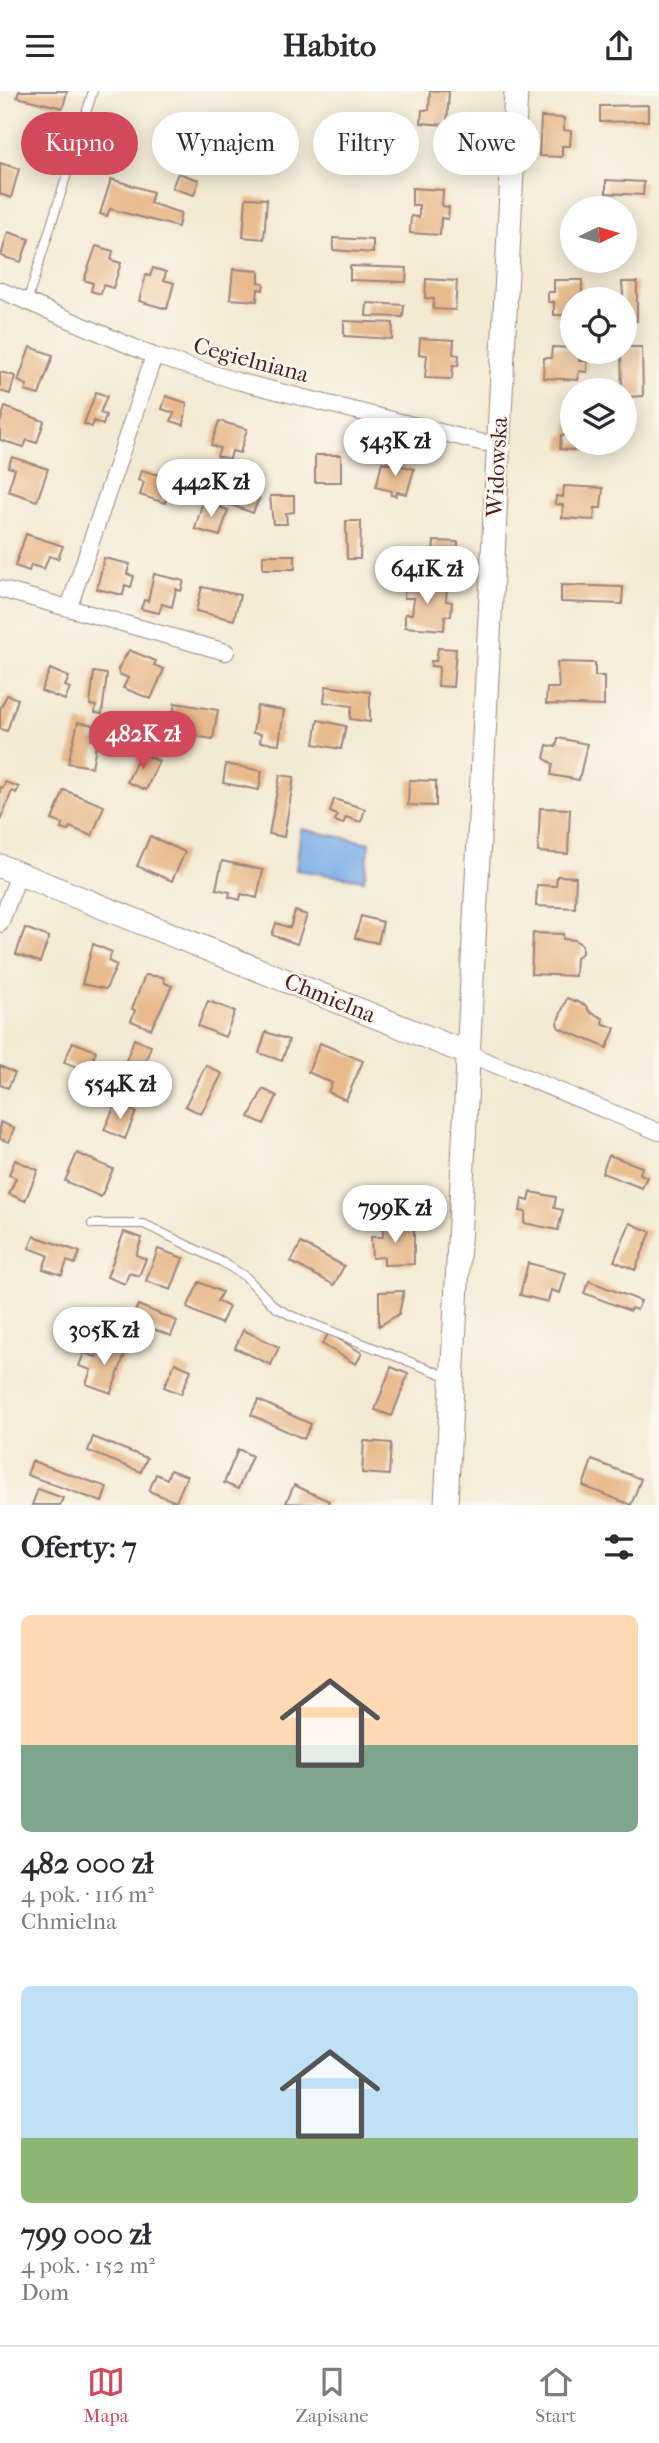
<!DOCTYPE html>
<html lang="pl">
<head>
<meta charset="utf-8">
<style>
  body { margin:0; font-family:"IM FELL French Canon",serif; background:#f2f2f3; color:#2b2b33; height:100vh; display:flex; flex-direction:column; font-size:26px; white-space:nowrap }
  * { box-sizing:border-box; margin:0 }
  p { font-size:23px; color:#7c7c81 }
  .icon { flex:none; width:38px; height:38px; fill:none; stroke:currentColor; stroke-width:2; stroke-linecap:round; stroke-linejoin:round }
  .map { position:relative; height:1414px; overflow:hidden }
  .drawer { display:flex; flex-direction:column; background:#fff; flex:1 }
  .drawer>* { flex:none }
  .hud { position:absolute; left:21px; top:21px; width:618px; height:63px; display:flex; gap:14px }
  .needle { width:46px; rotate:85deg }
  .tools { position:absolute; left:560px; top:105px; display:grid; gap:14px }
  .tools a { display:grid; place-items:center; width:77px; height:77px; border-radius:50%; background:#fff; box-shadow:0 4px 18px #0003; font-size:35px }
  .price { position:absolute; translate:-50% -60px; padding:0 16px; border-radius:24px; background:#fff; color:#222; font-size:23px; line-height:46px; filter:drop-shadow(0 2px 4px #0008) }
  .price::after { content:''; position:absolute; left:50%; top:42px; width:21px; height:16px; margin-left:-10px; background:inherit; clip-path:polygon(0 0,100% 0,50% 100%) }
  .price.current { background:#d1495b; color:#fff }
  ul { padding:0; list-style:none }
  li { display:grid; align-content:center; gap:14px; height:371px; padding:0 21px }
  li span { display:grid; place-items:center; height:217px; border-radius:10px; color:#555 }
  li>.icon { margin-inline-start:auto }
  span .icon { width:126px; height:126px; fill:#fffc; stroke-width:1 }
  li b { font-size:30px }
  h2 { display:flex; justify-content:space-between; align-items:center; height:84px; padding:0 21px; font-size:30px }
  .tag { padding:0 24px; border-radius:32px; background:#fff; box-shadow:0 4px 18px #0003; font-size:24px; line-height:63px }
  .tag.current { background:#d1495b; color:#fff }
  header { display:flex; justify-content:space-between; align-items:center; height:91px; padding:0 21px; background:#fff; font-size:32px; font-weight:700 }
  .tabs { display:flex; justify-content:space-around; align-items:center; height:98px; border-top:2px solid #e1e1e2; background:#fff; font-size:19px; color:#7c7c81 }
  .tabs a { display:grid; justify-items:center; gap:4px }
  .tabs .current { color:#d1495b }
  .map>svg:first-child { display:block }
  .water { fill:#7aaee7; stroke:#626689; stroke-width:2 }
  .building { fill:#e8b98b }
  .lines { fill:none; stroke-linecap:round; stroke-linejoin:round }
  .lane-casing { stroke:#9e847f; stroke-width:10 }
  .street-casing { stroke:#9e847f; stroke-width:18 }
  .secondary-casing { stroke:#9e847f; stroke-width:25 }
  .lane { stroke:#fff; stroke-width:8 }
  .street { stroke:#fff; stroke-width:16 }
  .secondary { stroke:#fff; stroke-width:23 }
  .labels { text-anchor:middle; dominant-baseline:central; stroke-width:5; stroke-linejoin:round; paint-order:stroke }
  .street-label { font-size:23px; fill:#4a1f2b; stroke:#fbf7ec }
</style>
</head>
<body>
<header><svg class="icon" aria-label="menu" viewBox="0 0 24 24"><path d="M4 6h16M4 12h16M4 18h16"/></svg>Habito<svg class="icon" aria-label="share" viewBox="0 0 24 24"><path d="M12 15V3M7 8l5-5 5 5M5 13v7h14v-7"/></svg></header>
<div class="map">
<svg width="659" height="1414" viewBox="0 0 659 1414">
  <rect width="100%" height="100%" fill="#fbf7ec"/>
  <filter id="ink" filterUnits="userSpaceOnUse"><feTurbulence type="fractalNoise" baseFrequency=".0143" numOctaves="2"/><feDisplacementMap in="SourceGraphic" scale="14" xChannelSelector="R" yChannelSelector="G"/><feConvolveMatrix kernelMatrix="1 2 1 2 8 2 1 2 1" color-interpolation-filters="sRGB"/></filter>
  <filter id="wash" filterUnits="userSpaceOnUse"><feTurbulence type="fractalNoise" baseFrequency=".00686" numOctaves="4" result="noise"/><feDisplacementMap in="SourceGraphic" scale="28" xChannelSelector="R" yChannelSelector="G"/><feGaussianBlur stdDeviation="1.57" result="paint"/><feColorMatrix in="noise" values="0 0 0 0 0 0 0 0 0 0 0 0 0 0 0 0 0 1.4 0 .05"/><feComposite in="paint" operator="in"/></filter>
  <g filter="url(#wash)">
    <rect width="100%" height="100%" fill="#f3ead3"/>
    <path class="water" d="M301,738L370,752L364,789L296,779Z"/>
    <g id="blocks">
      <path class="building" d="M19,0H67L63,17L17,6Z
        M430,0H449L447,34L421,32L422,19H429Z
        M648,14V30L600,31V15Z
        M541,26L564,27V39L571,40L570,55H562V66L539,65Z
        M376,36L411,38L410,52H403L402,65H375Z
        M0,72L19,78L11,107L0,103Z
        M178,82L199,89L194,104L172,97Z
        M111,88L153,101L150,112L181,122L178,136L110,118L107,125L100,123Z
        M606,89L644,91L643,104L606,102Z
        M412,97L443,99L442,115L449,116L448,128L441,127L440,144L410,142L411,125L419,126V114H412Z
        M246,107L267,108L264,148L243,146Z
        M8,141L29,148L21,171L1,165Z
        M333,147L373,149V162L333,159Z
        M96,155L113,160L111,169L121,172L113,197L103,194L101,203L91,200L93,192L84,189Z
        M350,175L407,177L406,191L350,189Z
        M153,177L166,181L164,189L174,192L167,218L139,210L146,184L150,185Z
        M233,178L259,180V191L264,192L263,199L258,198L257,210L230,208Z
        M426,188L457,190L455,219L433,218L434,208L425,207Z
        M554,189H582V203H589V208H572V224H554V211H548V201H554Z
        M622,191H637V230H625Z
        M367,212L404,214L403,226L366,225Z
        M344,230L393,232L392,248L344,245Z
        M420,247L454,249L453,263L459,264L458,275L453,274L452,288L425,287L427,264L419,263Z
        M30,256L53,264L39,304L25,300L27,294L18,290Z
        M552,256L572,257V261H580L579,270H587V281L579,280L578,289L543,287L544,267H551Z
        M625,256H642L643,305L625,306L622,299L621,261H625Z
        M0,281L15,285L10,303L0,300Z
        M96,301L107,305L100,322L106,324L103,334L94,330L92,336L84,333Z
        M166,305L187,312L184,334L171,330L174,322L162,318Z
        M5,316L44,330L37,352L27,349L24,356L0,349V332Z
        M568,328H572V352H602L597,354V361L560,358L561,344H566Z
        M219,330L247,338L240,362L232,360L230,368L217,365L220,357L211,354Z
        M315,364H341V391H315Z
        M12,366L48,378L37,410L8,400L15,378L8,376Z
        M395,369L403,371L402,375L414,378L407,403L397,401L396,405L391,404L392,400L376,396L382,371L394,374Z
        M141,379L173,388L165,412L140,404L144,391L138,389Z
        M564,395L603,397L601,417H595L594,429L562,427L563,414L555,413L556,405L563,406Z
        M234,398L259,407L253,422L228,413Z
        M270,405H294V421L286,422L287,433H273Z
        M203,410L228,419L220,445L195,438Z
        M346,430H361L360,468H347Z
        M26,443L63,455L58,468L49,465L44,478L31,474L29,480L15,475Z
        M434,450L458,451L456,479L432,478Z
        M263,464H295V478H263Z
        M104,467L130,473L127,483L134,485L131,496L125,494L123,504L97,498Z
        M154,483L184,490L181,500L176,498L172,516L162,513L159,522L141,518L144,509L148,510Z
        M405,489L447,495L446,510L452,511L451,525H445L444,539L405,536V523H412L414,507H404Z
        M561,494L623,496L622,513L561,511Z
        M202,496L240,504L234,529L196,520Z
        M438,557L456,558L453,596L438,595L439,576L431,575V570H436Z
        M129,559L156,570L154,574L164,578L151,608L123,597L128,587L119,583L118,578Z
        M557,571L595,572V585H604V615L546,613L547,597H559Z
        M50,578L69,586L65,595L70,597L65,609L41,600Z
        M94,581L107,583L102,623L95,622L96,615L90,614Z
        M326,595L370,601V631L350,628L352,615L324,611Z
        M7,604L18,608L7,640L0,638V618Z
        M175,612L218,619L213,648L170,641Z
        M257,615L284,619L279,653L260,651L261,643L253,642Z
        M318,629L346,635L341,658L314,653Z
        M78,631L93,634L91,649L97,650L92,676L68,672Z
        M558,647L587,653L579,689L551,684L553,673L544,667L547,654L556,656Z
        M140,662L159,670L146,699L127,691Z
        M226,673L262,680L259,699L223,692Z
        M280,684L294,686L284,746L269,743Z
        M409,689L436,690V715L408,714Z
        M5,691L19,696L16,702L12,700L0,730V696L3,697Z
        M64,699L104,715L92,745L70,736L68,740L61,738L63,733L52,729Z
        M334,708L365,718L361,731L346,726L343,733L335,730L337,724L330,721Z
        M540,717L570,718L568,763L538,761Z
        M150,745L185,761L172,790L137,775Z
        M222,770L263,779L257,807L241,803L240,809L229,806L230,801L216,798Z
        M557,785L576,786L575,817L536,815L537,794L556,795Z
        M295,820L307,824L297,853L272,844L276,832L290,837Z
        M361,825L383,831L378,852L355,847Z
        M25,837L49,846L40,871L16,863Z
        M533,842L563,843V848L575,849L582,854V862L576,867L575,885L531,883Z
        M93,853L112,861L108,870L117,874L106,898L82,893Z
        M145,884L163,886L165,892L172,895L151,938L131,930L135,919L132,918Z
        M567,907L585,914L591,922L603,927L602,932L615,937L607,957L559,937L557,932Z
        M208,910L235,920L225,946L198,935Z
        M266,941L289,949L282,970L259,962Z
        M134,948L151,955L137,994L119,988Z
        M73,951L96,960L88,981L64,971Z
        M320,952L363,970L346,1009L328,1001L332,992L308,981Z
        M206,974L222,983L201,1023L185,1015Z
        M0,975L15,982L8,997L0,994Z
        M263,998L277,1005L264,1033L249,1026Z
        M116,1012L136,1021L125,1048L104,1039Z
        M0,1031L14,1037L9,1051L0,1048Z
        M77,1062L113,1078L101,1106L65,1090Z
        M609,1064L642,1076L640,1083L647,1086L642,1097L602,1082Z
        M15,1069L38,1079L25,1110L9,1103L16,1087L9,1084Z
        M531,1101L556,1106L554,1117L563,1119L558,1139L524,1132L526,1121L520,1120L522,1108L529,1110Z
        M630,1132L651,1141L635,1179L614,1170Z
        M414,1134V1173L384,1174V1166L372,1167L371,1146H383V1135Z
        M124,1141L142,1147L136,1164L146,1168L139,1185L129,1182L125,1193L107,1186Z
        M34,1145L80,1161L75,1173L67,1170L62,1184L43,1178L48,1164L29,1157Z
        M301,1152L344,1175L334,1194L291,1171Z
        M158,1158L183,1167L171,1199L146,1190Z
        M528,1172L566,1182L560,1202L551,1199L548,1211L520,1204Z
        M589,1190L641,1210L637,1219L631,1217L630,1220L584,1202Z
        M199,1191L222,1201L217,1210L229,1216L221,1233L187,1217Z
        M404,1200L399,1223L379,1235V1201Z
        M138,1214L177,1230L171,1245L131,1229Z
        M243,1239L279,1256L271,1274L235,1257Z
        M329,1242L362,1262L356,1273L322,1253Z
        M101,1251L126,1260L111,1302L86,1293L91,1279L79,1275L84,1262L96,1266Z
        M175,1272L191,1279L181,1303L164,1296Z
        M391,1276L408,1283L392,1325L375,1319Z
        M258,1309L311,1333L304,1348L251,1324Z
        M93,1346L147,1367L141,1381L88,1360Z
        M364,1350L391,1352L389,1384L362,1382Z
        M238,1358L252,1365L238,1398L224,1392Z
        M592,1369L641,1388L631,1414L583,1395Z
        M32,1370L107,1396L102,1411L27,1384Z
        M170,1379L187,1385L176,1411L149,1400L156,1383L167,1388Z
        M294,1394L329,1410L327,1414L286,1412Z
        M38,1398L63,1407L60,1414H32Z"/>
    </g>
  </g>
  <g filter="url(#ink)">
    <use href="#blocks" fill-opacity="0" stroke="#9e847f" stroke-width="2"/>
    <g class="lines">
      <defs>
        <path id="lane" d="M27,211L93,0
          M92,1133H144L222,1171L246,1186L275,1216L292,1225L449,1286"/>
        <path id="street" d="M0,199L154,265L237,290L484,352L499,349
          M0,498L226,561
          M69,516L154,265
          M0,833L19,783
          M469,963L659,1041"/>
        <path id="secondary" d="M0,775L469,963
          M446,1414L516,0"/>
      </defs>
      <use href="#lane" class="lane-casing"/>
      <use href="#street" class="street-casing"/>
      <use href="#secondary" class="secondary-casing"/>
      <use href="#lane" class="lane"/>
      <use href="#street" class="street"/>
      <use href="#secondary" class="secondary"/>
    </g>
  </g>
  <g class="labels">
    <g class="street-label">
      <text transform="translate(251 269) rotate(15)">Cegielniana</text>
      <text transform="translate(497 376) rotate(-87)">Widowska</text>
      <text transform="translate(330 907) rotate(22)">Chmielna</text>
    </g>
  </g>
</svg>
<div class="tools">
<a><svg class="needle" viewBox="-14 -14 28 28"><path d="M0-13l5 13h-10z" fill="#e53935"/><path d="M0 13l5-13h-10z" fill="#7c7c81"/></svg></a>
<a><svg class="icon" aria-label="locate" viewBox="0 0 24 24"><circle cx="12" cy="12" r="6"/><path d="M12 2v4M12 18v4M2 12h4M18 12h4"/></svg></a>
<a><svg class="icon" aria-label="layers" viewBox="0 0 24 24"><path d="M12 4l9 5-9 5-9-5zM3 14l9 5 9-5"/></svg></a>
</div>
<b class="price" style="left:395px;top:387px">543K zł</b>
<b class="price" style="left:211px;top:428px">442K zł</b>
<b class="price" style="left:427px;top:515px">641K zł</b>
<b class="price current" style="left:143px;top:680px">482K zł</b>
<b class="price" style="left:120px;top:1030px">554K zł</b>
<b class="price" style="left:395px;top:1154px">799K zł</b>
<b class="price" style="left:104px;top:1276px">305K zł</b>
<div class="hud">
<a class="tag current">Kupno</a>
<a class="tag">Wynajem</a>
<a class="tag">Filtry</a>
<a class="tag">Nowe</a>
</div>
</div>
<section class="drawer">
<h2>Oferty: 7<svg class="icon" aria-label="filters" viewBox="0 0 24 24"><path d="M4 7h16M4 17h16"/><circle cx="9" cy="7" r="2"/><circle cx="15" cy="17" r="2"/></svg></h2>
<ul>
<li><span style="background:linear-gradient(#ffd9b3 60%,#7fa58c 0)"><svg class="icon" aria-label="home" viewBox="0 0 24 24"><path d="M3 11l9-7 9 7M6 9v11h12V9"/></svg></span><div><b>482 000 zł</b><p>4 pok. · 116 m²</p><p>Chmielna</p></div></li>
<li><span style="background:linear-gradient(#bfe0f5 70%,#8fb573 0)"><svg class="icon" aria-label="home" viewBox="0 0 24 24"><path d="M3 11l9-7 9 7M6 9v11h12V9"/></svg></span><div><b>799 000 zł</b><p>4 pok. · 152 m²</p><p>Dom</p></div></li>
</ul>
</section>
<nav class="tabs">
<a class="current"><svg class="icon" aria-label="map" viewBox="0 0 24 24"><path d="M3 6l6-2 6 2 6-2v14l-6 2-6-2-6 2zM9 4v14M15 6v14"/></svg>Mapa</a>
<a><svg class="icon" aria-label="saved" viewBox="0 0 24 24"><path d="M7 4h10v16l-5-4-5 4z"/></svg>Zapisane</a>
<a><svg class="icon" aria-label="home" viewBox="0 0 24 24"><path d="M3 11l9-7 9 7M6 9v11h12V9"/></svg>Start</a>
</nav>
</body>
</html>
